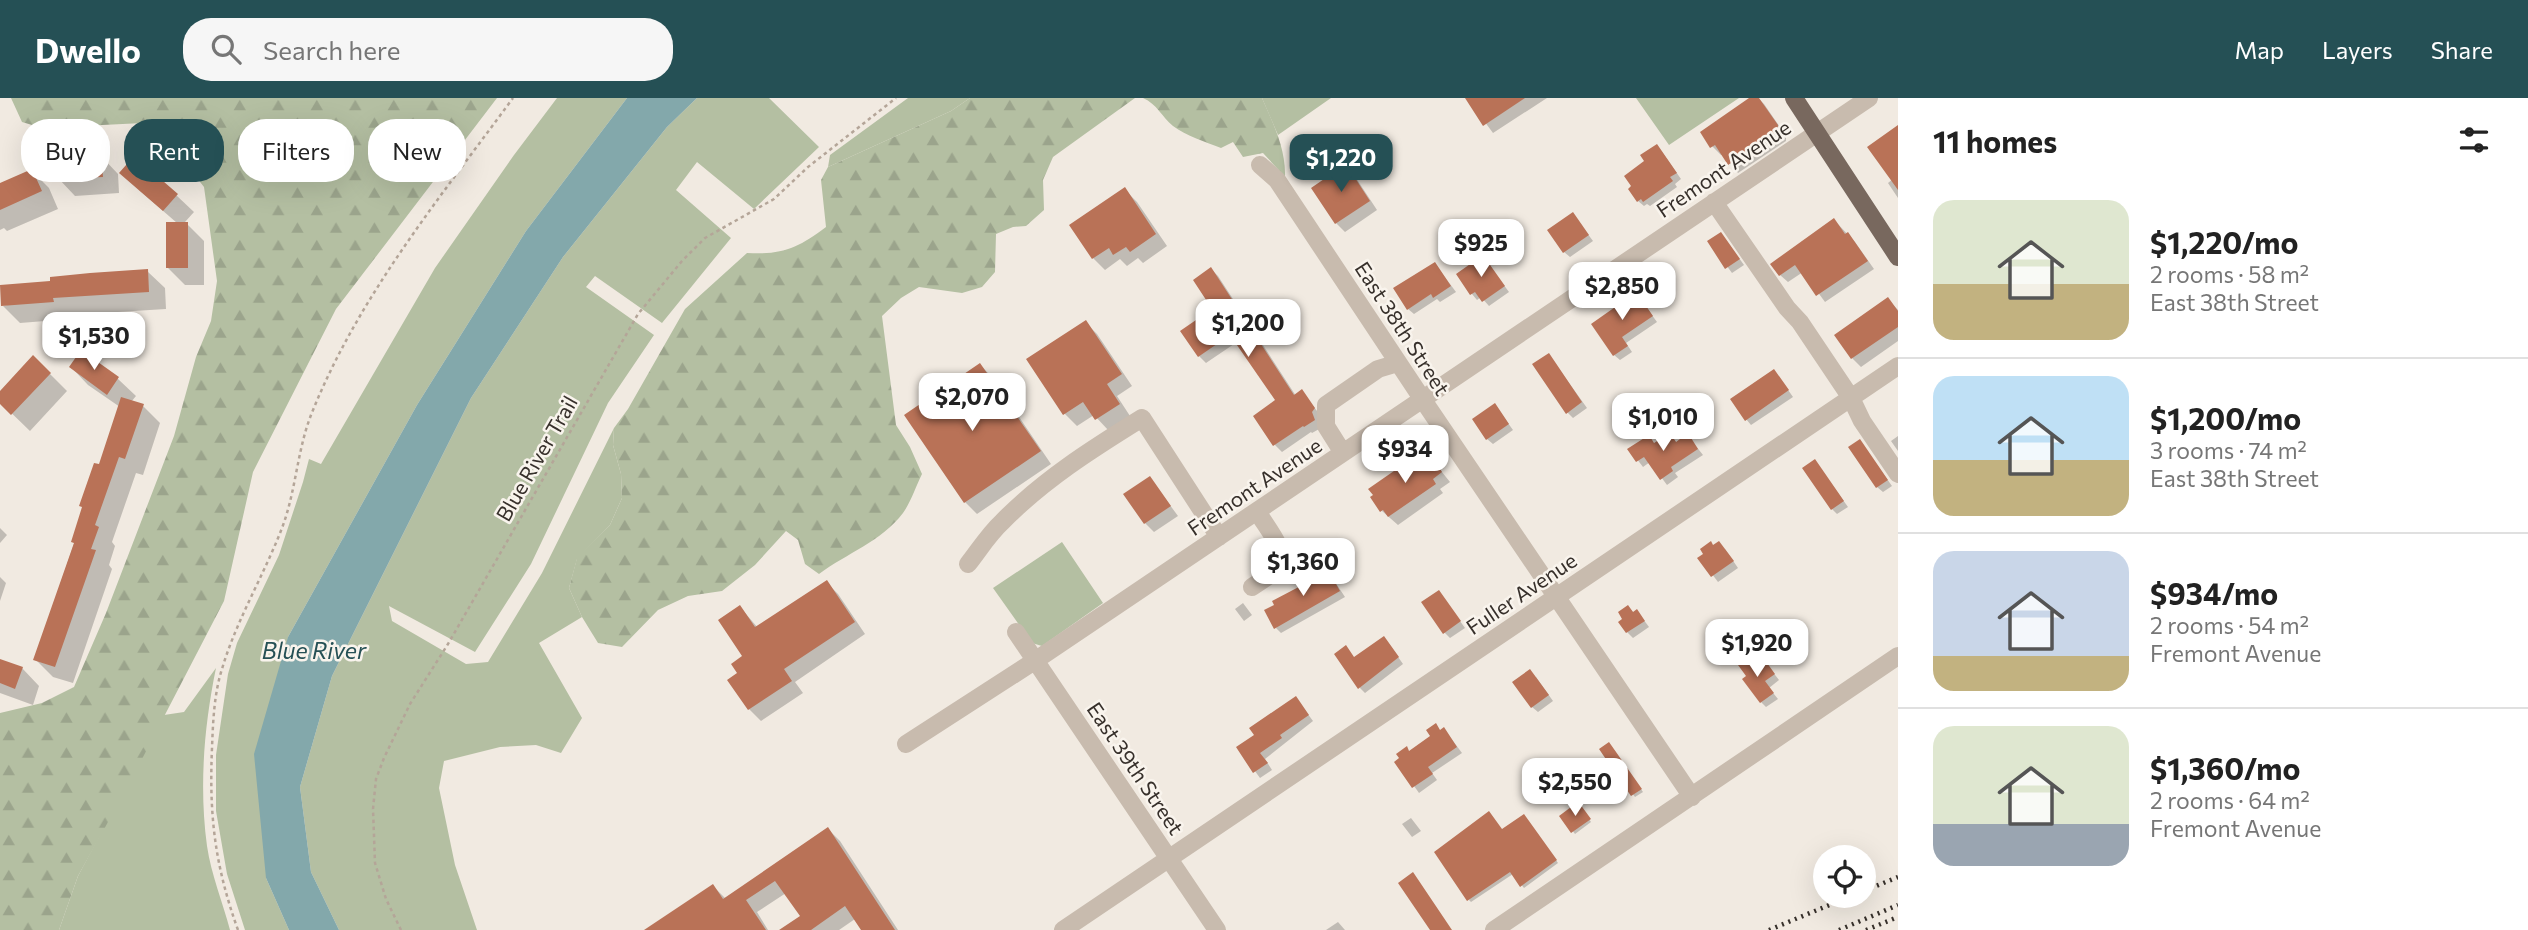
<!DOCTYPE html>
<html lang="en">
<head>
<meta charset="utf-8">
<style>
  body { margin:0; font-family:Commissioner,sans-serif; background:#f6f6f6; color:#222; height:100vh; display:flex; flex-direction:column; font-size:26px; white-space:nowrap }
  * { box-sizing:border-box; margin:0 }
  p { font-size:23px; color:#767676 }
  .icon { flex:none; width:38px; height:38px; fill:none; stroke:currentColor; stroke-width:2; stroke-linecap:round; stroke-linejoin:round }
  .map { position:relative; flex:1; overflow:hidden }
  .sheet { display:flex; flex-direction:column; background:#fff; width:630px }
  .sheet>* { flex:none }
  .hud { position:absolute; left:21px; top:21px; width:665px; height:63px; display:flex; gap:14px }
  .tools { position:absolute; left:1813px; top:747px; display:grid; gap:14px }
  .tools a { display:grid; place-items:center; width:63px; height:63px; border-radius:50%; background:#fff; box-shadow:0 7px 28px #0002; font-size:35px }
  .price { position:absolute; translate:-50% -60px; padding:0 16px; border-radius:14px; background:#fff; color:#222; font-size:23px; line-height:46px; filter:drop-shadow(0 2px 4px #0008) }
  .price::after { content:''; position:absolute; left:50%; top:42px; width:21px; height:16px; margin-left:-10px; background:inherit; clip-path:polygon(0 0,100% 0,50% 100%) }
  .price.on { background:#255055; color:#fff }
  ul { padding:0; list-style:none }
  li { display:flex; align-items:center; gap:21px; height:175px; padding:0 35px }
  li+li { border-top:2px solid #e0e0e0 }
  li span { display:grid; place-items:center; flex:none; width:196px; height:140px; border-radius:21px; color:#555 }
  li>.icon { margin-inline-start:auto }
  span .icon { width:84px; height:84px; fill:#fffc; stroke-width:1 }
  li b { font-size:30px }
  h2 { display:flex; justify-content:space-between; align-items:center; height:84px; padding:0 35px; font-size:30px }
  .chip { padding:0 24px; border-radius:28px; background:#fff; box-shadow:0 7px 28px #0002; font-size:24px; line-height:63px }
  .chip.on { background:#255055; color:#fff }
  header { display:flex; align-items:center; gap:42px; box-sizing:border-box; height:98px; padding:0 35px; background:#255055; color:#fff }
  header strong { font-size:33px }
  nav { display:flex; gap:38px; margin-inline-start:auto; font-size:24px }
  .search { width:490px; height:63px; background:#f6f6f6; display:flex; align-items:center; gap:18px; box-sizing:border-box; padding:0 24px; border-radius:28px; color:#767676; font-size:26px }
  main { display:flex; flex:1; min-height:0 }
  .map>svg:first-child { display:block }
  .green { fill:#b4bfa2 }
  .forest { fill:url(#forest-firs) }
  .water { fill:#83a8ab }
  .shadow { fill:#0003 }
  .building { fill:#b97257 }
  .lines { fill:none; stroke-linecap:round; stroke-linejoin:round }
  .path { stroke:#b4a598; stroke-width:2.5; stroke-dasharray:3.5 3.5; stroke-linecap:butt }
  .minor { stroke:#c8bbae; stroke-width:18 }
  .major { stroke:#78685e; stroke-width:18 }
  .rail { stroke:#37302b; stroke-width:4.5; stroke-dasharray:2 5; stroke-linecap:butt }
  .labels { text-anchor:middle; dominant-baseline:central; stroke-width:5; stroke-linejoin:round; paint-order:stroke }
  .street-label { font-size:21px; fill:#37302b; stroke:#f9f4ed }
  .water-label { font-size:23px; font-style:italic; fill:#255055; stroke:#f9f4ed }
</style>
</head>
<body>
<header>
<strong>Dwello</strong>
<div class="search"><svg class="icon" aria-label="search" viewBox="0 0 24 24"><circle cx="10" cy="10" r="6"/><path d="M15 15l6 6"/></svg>Search here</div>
<nav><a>Map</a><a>Layers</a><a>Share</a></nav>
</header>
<main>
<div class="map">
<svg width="1898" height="832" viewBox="0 0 1898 832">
  <defs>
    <pattern id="forest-firs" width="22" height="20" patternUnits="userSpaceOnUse" patternTransform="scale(1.75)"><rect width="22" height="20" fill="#b4bfa2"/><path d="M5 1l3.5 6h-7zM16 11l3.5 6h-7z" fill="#9ba48c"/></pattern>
  </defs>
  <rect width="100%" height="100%" fill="#f1eae1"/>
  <path class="green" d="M557,0H627L526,133L417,307L288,539L266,780L289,832H245L227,776L216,713V657L228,576L237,545L279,457L303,384L309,361L321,366L435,170L514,57Z
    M697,0H769L819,49L754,111L697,64L676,92L731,140L662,225L595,178L586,189L654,237L608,305L531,466L475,554L389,508L392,523L466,566L488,564L542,475L614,330L613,347L621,376L622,400L610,427L577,461L569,490L582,519L539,545L582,620L561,655L536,647L500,649L444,663L439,690L455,767L477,832H339L311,774L300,689L332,578L471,300L563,159L667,29Z
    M908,0H970L951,13L828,69L830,57Z
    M1262,0H1331L1278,37Z
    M1636,0H1739L1669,47Z
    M1062,444L1103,505L1042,548L1032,545L993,490Z
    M216,570C204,628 199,689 207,748C211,776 223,805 230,832H59L78,778L164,617L184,614Z"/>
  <path class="forest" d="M11,0H497L336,211L253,374L224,503L128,688L78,778L59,832H0V615L42,605L74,589L106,515L174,338L196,259L211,223L217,183L204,89L167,42L143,25L42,30L22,24Z
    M970,0H1135L1053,59L1043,82L1044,112L1026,128L1013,129L996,136L995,174L982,189L962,195L919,189L901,200L882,218L896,327L910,349L922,376C916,388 911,404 903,415C881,444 847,455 819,476L805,466L798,442L786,433L755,467L722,493L688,498L658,512L622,549L598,545L582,519L569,490L577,460L610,427L622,400L621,376L613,347L614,330L628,311L685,211L747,155C783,157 798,150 826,129L821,82L828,69L951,13Z
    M1143,0H1262C1273,25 1286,51 1285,79L1263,55L1243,59L1233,44L1221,50C1206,44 1186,38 1173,28C1162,19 1157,6 1143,0Z"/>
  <path class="water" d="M627,0H697L667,29L563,159L471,300L332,578L300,689L311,774L339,832H289L266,780L254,656L288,539L417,307L526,133Z"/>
  <path class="shadow" d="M1467,0H1547L1493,35Z
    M1752,0H1758L1764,6L1786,38V43L1738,75L1723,56L1721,57L1712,48Z
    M1898,29V100L1888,85L1893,81Z
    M1662,54L1681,81L1675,86L1677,89L1650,108L1647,106L1644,108L1638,103Z
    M101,58L118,76L119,95L75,98L58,80Z
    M1346,69L1354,77L1377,112L1345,134L1336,125Z
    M32,73L49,90L58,111L7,133L4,130L0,132V86Z
    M139,92L176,97L194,114L185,124L204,143V187H185L167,169L177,125Z
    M1125,92L1137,104L1167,148L1143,165L1138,160L1127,168L1120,161L1105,172L1093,160Z
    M1573,116L1593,143L1570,159L1564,154Z
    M1834,122L1855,144L1874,171L1825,204L1803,174L1788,184L1780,177Z
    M1726,142L1744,167L1732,175L1709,144Z
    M1483,159L1509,194L1489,208L1481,199L1477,202L1472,196L1459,176Z
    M1435,166L1456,194L1440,204L1437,201L1414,216L1408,211Z
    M1211,171L1218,178L1296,298L1302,294L1321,318V330L1312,335L1311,334L1282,354L1275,347L1278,303L1237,244L1206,265L1199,258L1215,211Z
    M147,173L165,190L166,211L70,217V221L20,225L3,208Z
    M1635,194L1657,224L1626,245L1632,254L1620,262L1614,257Z
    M1888,201L1898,212V243L1861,269L1852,260Z
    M1085,224L1097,236L1132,288L1117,298L1130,318L1109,333L1094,317L1077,328L1065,316L1029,262Z
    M81,254L118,281L136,298L131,304L143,308L160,325L143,377L136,375L112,444L115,448L109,467L112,471L73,585L53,579L35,561L120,309L88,287L71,269Z
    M1549,257L1587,310L1573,320L1567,314Z
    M980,267L992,279L1051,366L977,416L965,404Z
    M50,276L67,293L30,333L0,304V295Z
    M1779,279L1793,299L1751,327L1746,321Z
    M1495,307L1513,332L1493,346L1487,341Z
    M1670,337L1677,345L1688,338L1703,357L1675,375L1678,379L1667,387L1650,364L1643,369L1630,352L1648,339L1655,347Z
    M1898,338V353L1891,343Z
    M1860,343L1892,388L1883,394L1877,389Z
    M1429,358L1450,384L1440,391L1443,395L1398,427L1382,413L1417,360L1421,364Z
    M1815,363L1848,409L1837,416L1832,411Z
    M1150,380L1178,418L1154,434L1145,425Z
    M0,430L7,437L0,445Z
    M1714,449L1725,451L1738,470L1718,484L1700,460Z
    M1325,469L1345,499L1281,535L1276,530Z
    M0,479L6,485L0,503Z
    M826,484L838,496L865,536L795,584L803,595L761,623L749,611L739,576L745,559L740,509L758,530Z
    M1439,494L1465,530L1450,540L1444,534Z
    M1243,505L1252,517L1244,523L1235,511Z
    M1628,509L1634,515L1637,513L1649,529L1633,540L1627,534Z
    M1389,546L1403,566L1365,595L1360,590L1355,561Z
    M0,563L22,570L39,588L33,607L0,595Z
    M1772,573L1779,582L1769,590L1778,601L1766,609L1761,604L1758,574Z
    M1536,579L1553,603L1538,614L1532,609Z
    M1296,600L1313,623L1265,661L1272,672L1260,680L1238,650L1256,637Z
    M1444,631L1462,655L1432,675L1437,682L1419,695L1397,664Z
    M1611,648L1643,694L1635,699L1601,651Z
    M1582,711L1591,724L1575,736L1561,718Z
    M1411,720L1421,733L1412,739L1402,726Z
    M1526,720L1558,765L1524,790L1513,776L1471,804L1469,802L1502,733Z
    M828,731L840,743L898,832H863L855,821L839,832H782L802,818L786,795L757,814L768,832H647L713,788L726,801Z
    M1338,824L1345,832H1326Z"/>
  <path class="building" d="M1465,0H1525L1483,28Z
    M1749,0H1759L1778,27L1777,34L1728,67L1715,47L1710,50L1700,34Z
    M1898,27V92L1867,49Z
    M1657,46L1677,75L1670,79L1673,83L1643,104L1641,101L1637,104L1628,91L1631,88L1624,78L1644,63L1640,57Z
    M101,57L103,79L56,81L55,59Z
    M134,58L178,96L163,113L119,75Z
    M1346,66L1370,103L1335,126L1311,90Z
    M32,71L42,93L0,112V85Z
    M1125,89L1156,136L1130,154L1126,149L1113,157L1109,150L1092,161L1069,127Z
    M1573,114L1589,137L1563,155L1547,132Z
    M1834,120L1845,136L1848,134L1868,163L1816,198L1795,167L1779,178L1770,166Z
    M166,124H188V170H166Z
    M1721,134L1740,161L1725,171L1707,143Z
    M1483,157L1505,188L1482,204L1475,194L1470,197L1456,176Z
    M1435,164L1451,188L1433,200L1431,196L1407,212L1393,190Z
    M1211,169L1294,297L1302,291L1315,310L1312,314L1315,322L1304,329L1303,328L1273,348L1253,318L1275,302L1230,237L1198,259L1180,233L1212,211L1193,182Z
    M148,171L149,194L53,200L54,204L1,208L0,187L50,183V179L90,175Z
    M1635,192L1653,218L1622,239L1628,248L1613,258L1591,226L1618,207L1616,204Z
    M1888,199L1898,213V229L1851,261L1834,237Z
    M1086,222L1122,276L1107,286L1120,306L1095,322L1083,304L1063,317L1026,261Z
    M81,252L119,279L107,297L69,269Z
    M1549,255L1582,304L1566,316L1532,266Z
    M33,257L51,275L11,317L0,306V293Z
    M980,265L1041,353L964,405L904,317Z
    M1774,271L1789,292L1745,323L1730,301Z
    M121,299L144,306L125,361L119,359L95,427L99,429L91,451L96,452L55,569L33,562L74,445L71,444L82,409L79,408L94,365L99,366Z
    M1495,305L1509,326L1486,342L1472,321Z
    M1670,335L1676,344L1688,335L1698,351L1671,369L1673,373L1660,382L1644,359L1636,364L1627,351L1649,337L1654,345Z
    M1860,341L1888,382L1876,390L1848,349Z
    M1430,356L1442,374L1433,381L1436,386L1388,419L1383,412L1380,414L1370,399L1373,397L1368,391L1417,357L1420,363Z
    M1815,361L1844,403L1831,412L1802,370Z
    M1150,378L1171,408L1144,426L1123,396Z
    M1711,443L1713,447L1719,443L1734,463L1711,479L1697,460L1703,456L1700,451Z
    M1325,467L1340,493L1274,531L1264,512L1274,507L1272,503L1312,482L1308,476Z
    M827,482L855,524L784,571L792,583L748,612L727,582L737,575L731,566L742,558L718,522L740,507L755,529Z
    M1439,492L1461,523L1443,536L1421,504Z
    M1628,507L1633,514L1637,511L1645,523L1626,535L1618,524L1622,521L1618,514Z
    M1384,538L1399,559L1358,591L1334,556L1346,547L1354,559Z
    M1748,560L1757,572L1767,565L1775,576L1765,583L1774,595L1760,605L1742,581L1746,578L1738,567Z
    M0,561L23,569L15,591L0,585Z
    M1530,571L1549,597L1531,610L1512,584Z
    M1296,598L1309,617L1280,637L1282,640L1260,655L1268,665L1253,675L1236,649L1254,637L1249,630Z
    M1436,625L1440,632L1444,629L1457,649L1428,669L1433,676L1412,690L1394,664L1399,660L1396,656L1407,648L1409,653L1430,638L1426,632Z
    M1609,644L1642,691L1631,698L1599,651Z
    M1575,706L1577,709L1580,706L1591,721L1571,735L1559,718Z
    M1489,713L1502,731L1524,716L1557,762L1520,789L1510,774L1467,803L1434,754Z
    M828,729L895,832H861L845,808L811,832H779L800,818L775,783L746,802L766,832H644L713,786L723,801Z
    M1413,774L1452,832H1430L1398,785Z"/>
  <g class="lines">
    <path class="path" d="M238,832C215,768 209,718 212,650C213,624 214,596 222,571C236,523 264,477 282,430C296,393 297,353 311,317C358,199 439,101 513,0
      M401,832L386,801L375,765L373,711L376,681L384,660L410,606L448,546L638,216L682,163L705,140L774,101L808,69L896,0"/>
    <path class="minor" d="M1260,67L1277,82L1423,302L1692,699
      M1714,104L1787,210L1800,224L1851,300L1862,323L1898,376
      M1343,355L1326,328V307L1378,271L1398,265
      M968,466C979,452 989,436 1002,424C1043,382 1092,351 1142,320L1219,439
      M1252,489L1282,469C1286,451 1266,429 1257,413
      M1016,534L1217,832
      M906,646L1036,562L1869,0
      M1063,832L1898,268
      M1494,832L1898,558"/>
    <path class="major" d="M1794,0L1898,159"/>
    <path class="rail" d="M1864,793L1898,779
      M1769,832L1851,798
      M1839,832L1898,807
      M1866,832L1898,819"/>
  </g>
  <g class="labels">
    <g class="street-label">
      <text transform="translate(1723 70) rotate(-34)">Fremont Avenue</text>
      <text transform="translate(1403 230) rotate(57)">East 38th Street</text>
      <text transform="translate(536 360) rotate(-60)">Blue River Trail</text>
      <text transform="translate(1254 388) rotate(-34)">Fremont Avenue</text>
      <text transform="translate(1521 495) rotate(-34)">Fuller Avenue</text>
      <text transform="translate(1136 670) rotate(56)">East 39th Street</text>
    </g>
    <g class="water-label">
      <text x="314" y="552">Blue River</text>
    </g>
  </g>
</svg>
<div class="tools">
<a><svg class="icon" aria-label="locate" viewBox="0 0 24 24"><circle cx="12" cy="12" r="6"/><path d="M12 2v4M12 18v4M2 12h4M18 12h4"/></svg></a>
</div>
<b class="price on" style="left:1341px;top:96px">$1,220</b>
<b class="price" style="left:1481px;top:181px">$925</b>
<b class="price" style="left:1622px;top:224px">$2,850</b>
<b class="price" style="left:1248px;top:261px">$1,200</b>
<b class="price" style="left:94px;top:274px">$1,530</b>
<b class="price" style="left:972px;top:335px">$2,070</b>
<b class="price" style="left:1663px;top:355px">$1,010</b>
<b class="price" style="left:1405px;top:387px">$934</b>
<b class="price" style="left:1303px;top:500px">$1,360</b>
<b class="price" style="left:1757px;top:581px">$1,920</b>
<b class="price" style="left:1575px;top:720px">$2,550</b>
<div class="hud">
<a class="chip">Buy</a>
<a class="chip on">Rent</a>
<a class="chip">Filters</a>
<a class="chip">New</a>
</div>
</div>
<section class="sheet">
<h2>11 homes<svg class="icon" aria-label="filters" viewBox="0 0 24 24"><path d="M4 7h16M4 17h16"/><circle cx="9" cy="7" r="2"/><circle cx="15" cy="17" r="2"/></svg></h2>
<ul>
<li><span style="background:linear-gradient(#dfe7d0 60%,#c2b280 0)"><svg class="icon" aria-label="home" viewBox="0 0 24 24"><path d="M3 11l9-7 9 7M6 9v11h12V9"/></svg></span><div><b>$1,220/mo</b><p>2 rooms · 58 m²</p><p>East 38th Street</p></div></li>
<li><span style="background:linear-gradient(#bfe0f5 60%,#c2b280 0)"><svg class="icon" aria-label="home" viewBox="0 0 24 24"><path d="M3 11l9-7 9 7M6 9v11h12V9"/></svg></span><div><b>$1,200/mo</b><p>3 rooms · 74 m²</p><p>East 38th Street</p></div></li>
<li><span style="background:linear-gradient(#c9d6e8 75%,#c2b280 0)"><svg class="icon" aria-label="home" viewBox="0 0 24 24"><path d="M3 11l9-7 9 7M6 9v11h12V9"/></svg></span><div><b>$934/mo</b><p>2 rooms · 54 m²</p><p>Fremont Avenue</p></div></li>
<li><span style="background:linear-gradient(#dfe7d0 70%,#9aa5b1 0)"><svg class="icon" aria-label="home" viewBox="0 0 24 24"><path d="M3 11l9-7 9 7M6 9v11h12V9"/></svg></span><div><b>$1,360/mo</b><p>2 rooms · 64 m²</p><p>Fremont Avenue</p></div></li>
</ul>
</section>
</main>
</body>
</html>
